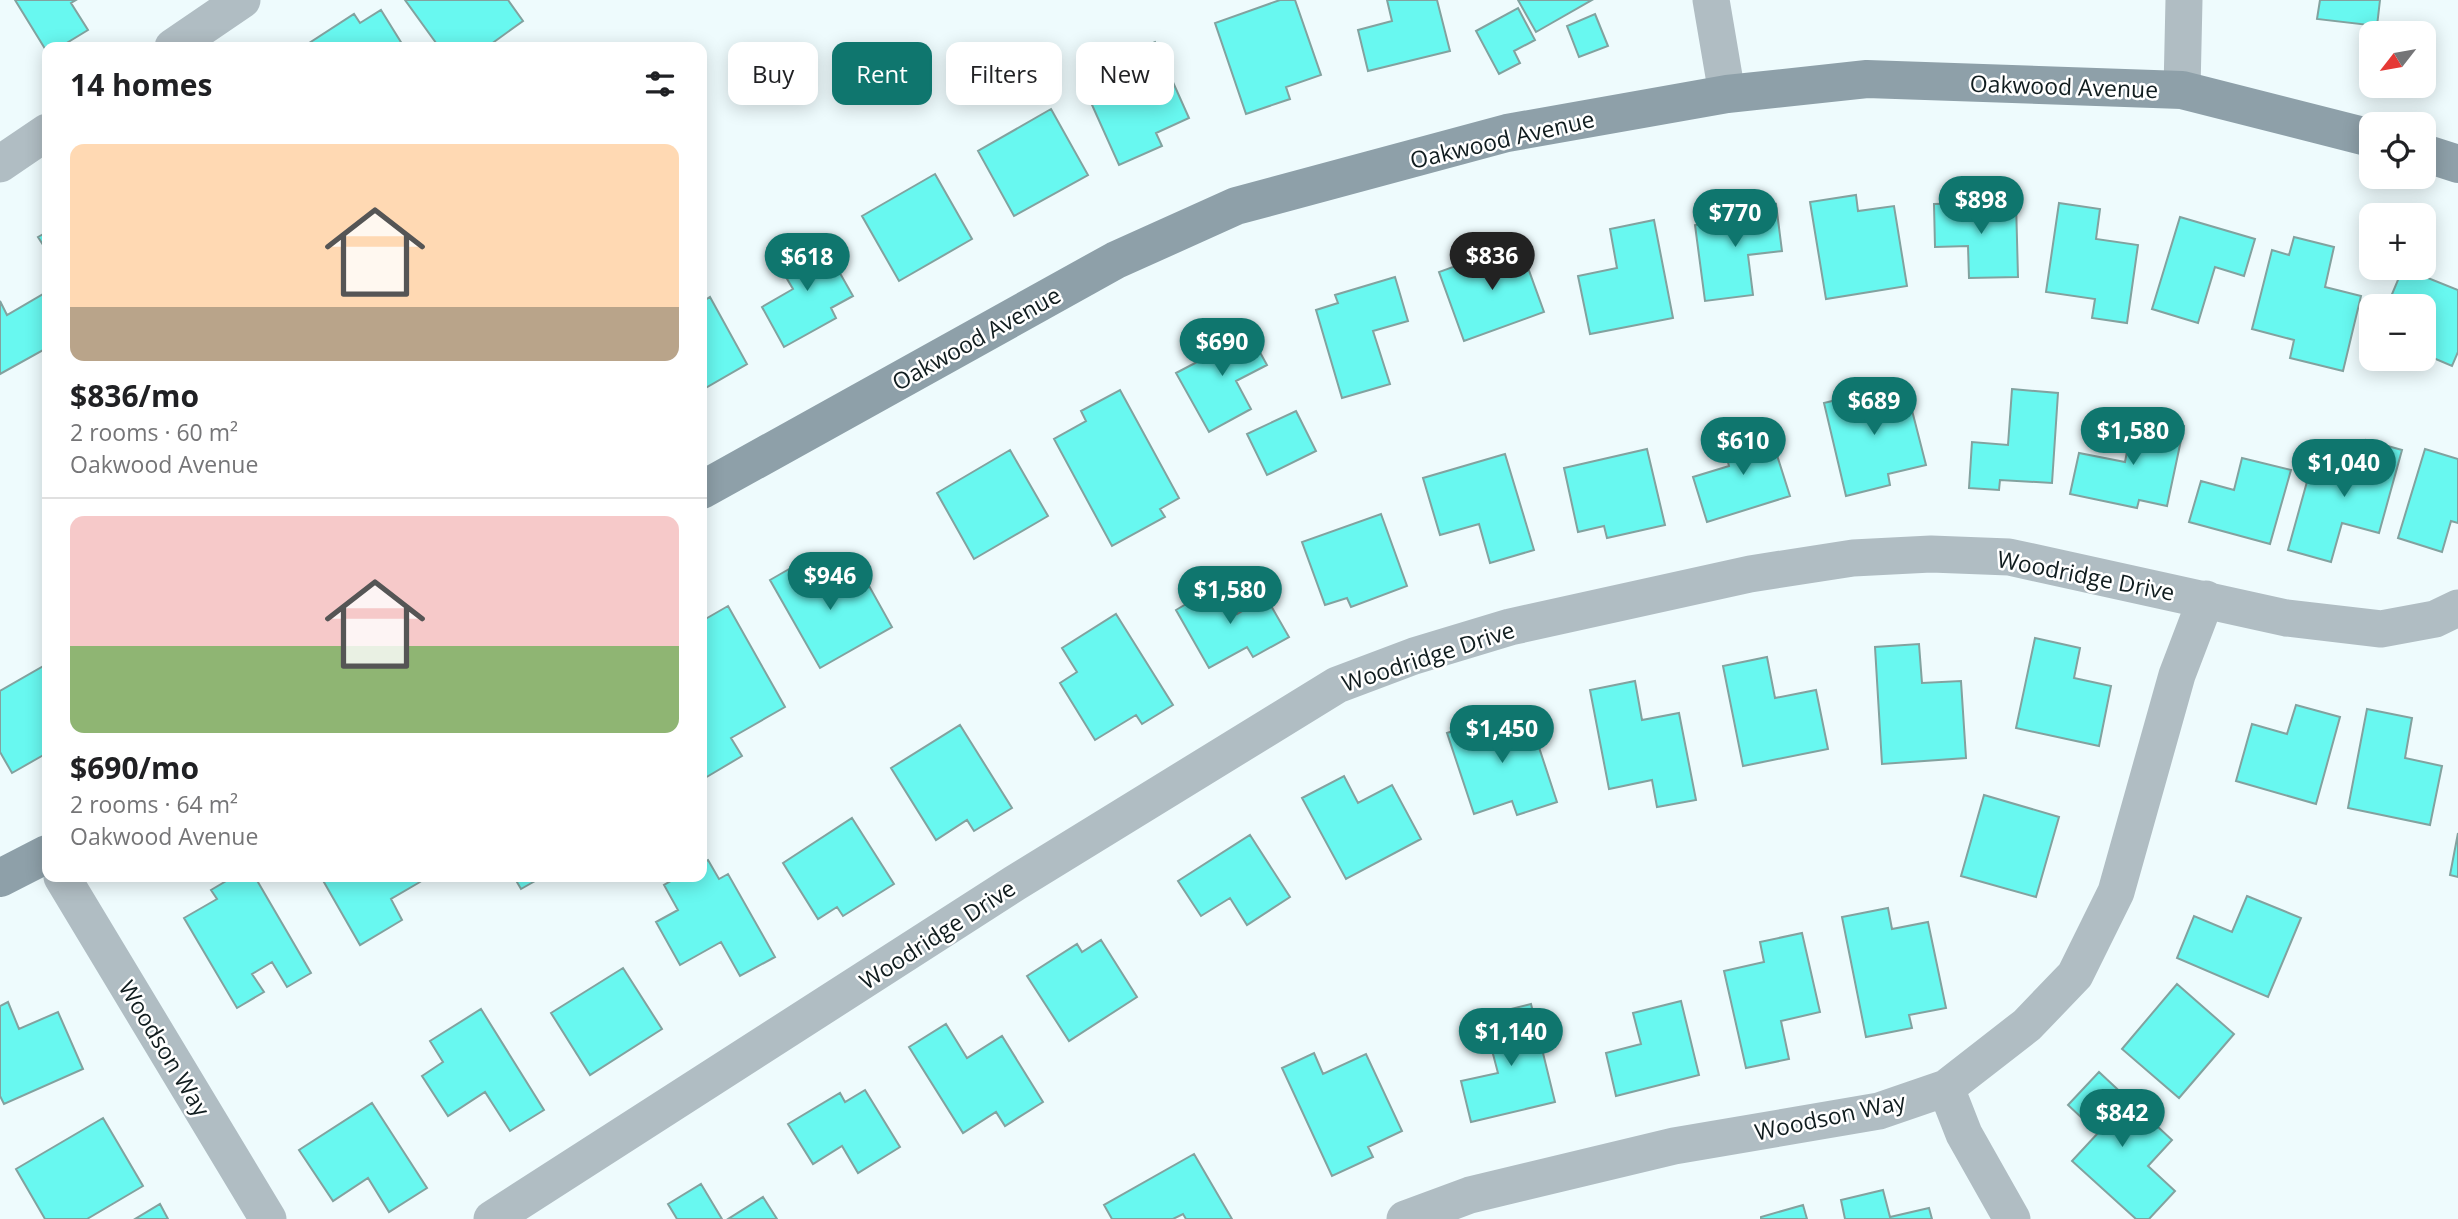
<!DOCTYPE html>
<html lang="en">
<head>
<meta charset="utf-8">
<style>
  body { margin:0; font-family:"Open Sans",sans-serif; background:#f2f2f2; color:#202124; height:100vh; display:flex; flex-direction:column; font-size:26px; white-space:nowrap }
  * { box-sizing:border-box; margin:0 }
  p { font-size:23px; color:#757577 }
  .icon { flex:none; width:38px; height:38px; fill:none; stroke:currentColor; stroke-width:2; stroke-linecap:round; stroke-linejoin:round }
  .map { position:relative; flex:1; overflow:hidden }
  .details { position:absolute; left:42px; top:42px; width:665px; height:840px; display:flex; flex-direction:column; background:#fff; border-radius:14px; box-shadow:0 4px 18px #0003 }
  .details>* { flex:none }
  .banner { position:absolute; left:728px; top:42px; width:665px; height:63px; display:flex; gap:14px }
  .needle { width:46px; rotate:239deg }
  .buttons { position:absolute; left:2359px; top:21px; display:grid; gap:14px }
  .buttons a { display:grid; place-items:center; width:77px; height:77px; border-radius:14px; background:#fff; box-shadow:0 4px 18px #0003; font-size:35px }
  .price { position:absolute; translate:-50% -60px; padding:0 16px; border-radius:24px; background:#0f766e; color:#fff; font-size:23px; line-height:46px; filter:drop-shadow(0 2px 4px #0008) }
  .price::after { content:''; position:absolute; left:50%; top:42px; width:21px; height:16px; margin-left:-10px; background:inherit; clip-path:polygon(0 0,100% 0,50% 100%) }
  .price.current { background:#222; color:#fff }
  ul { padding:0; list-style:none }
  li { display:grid; align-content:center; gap:14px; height:371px; padding:0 28px }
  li+li { border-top:2px solid #e0e0e0 }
  li span { display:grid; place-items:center; height:217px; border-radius:14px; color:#555 }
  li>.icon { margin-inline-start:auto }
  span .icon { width:126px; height:126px; fill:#fffc; stroke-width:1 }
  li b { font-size:30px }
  h2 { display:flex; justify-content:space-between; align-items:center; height:84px; padding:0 28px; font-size:30px }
  .chip { padding:0 24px; border-radius:14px; background:#fff; box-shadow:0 4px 18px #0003; font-size:24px; line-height:63px }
  .chip.current { background:#0f766e; color:#fff }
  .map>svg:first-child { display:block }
  .building { fill:#68f8f0; stroke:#82a29f; stroke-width:2 }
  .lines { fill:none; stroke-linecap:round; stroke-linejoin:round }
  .street { stroke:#b0bdc3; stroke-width:37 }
  .secondary { stroke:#8ea0a9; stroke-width:38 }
  .labels { text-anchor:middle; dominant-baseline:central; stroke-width:5; stroke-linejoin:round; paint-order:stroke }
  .street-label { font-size:23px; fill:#101c1e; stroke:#fff }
</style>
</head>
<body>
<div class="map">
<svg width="2458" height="1219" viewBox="0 0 2458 1219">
  <rect width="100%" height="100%" fill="#eefbfd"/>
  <path class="building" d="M15,0H76L71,3L88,30L60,47H47V52Z
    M405,0H508L523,21L487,47H439Z
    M1280,0H1295L1321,75L1286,87L1290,99L1246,114L1215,23Z
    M1387,0H1437L1450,51L1368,71L1358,30L1392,21Z
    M1518,0H1592L1536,32Z
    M2320,0H2380L2377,26L2317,19Z
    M1518,8L1535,40L1514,51L1520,63L1499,74L1476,31Z
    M381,10L404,47H303L354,14L360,23Z
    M1595,14L1608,46L1579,57L1567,26Z
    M1155,42L1189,118L1156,133L1162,146L1119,165L1079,76Z
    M1051,109L1088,175L1014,216L978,151Z
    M935,174L972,239L899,281L862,216Z
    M1856,195L1858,211L1894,206L1907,286L1826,299L1810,202Z
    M2016,202L2018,277L1969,278L1968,246L1935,247L1934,204Z
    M2059,203L2100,209L2096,239L2138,245L2127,323L2092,318L2095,299L2046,292Z
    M1776,204L1782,251L1748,255L1753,295L1705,301L1695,225L1719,222L1717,212Z
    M2180,217L2255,239L2244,276L2215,267L2198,323L2152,309Z
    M1654,220L1673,318L1590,334L1578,276L1617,268L1610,229Z
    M47,232V251L38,237Z
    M2294,237L2334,247L2325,287L2361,296L2343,371L2290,358L2294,340L2252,329L2272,250L2289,255Z
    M820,238L853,296L831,308L836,318L784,347L762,307L793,289L777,262Z
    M1519,243L1544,312L1464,341L1439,272Z
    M2403,268L2458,290V352L2452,366L2424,354V306H2387Z
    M1395,277L1408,321L1373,331L1390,384L1342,398L1316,310L1338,303L1335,295Z
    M45,293L47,297V348L0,374V301L7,315Z
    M710,297L747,364L702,390V302Z
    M1245,325L1267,365L1236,381L1251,409L1209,432L1176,373L1199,361L1195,353Z
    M1905,383L1926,465L1888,474L1890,485L1846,496L1824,403Z
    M2012,389L2058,393L2052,483L2000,480L1999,490L1969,488L1972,442L2008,445Z
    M1120,390L1179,498L1160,509L1165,517L1112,546L1054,439L1086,421L1081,411Z
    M1296,411L1316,451L1267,475L1247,434Z
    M2134,416L2184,426L2167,506L2139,500L2137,508L2070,494L2079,453L2125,462Z
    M1768,427L1790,496L1707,522L1693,477L1729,466L1722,441Z
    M2366,440L2402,450L2379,533L2342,523L2331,562L2288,550L2315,453L2359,465Z
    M1647,449L1665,525L1607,538L1604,526L1578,532L1564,468Z
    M2425,449L2458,459V523L2451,521L2442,552L2398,538Z
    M1010,450L1048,516L974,559L937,493Z
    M1505,454L1534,550L1490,563L1479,524L1440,535L1423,478Z
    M2242,458L2291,470L2270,544L2189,522L2201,481L2234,490Z
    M1381,514L1407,586L1351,607L1347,598L1325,605L1302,542Z
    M810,557L830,593L863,575L892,627L820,668L770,580Z
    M1220,584L1237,614L1266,597L1289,637L1253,657L1247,647L1209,668L1176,610Z
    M728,606L785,707L731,738L742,756L705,778L702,773V621Z
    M1116,614L1173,705L1142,724L1136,715L1095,740L1060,683L1077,672L1062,648Z
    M2035,638L2080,648L2074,678L2111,686L2099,746L2016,728Z
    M1919,644L1922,683L1961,681L1966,758L1882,764L1875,647Z
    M1767,657L1775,698L1816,690L1828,749L1743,766L1723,666Z
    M47,664V753L12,773L0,752V691Z
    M1635,681L1642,720L1679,713L1696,800L1657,807L1652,780L1609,789L1590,690Z
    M2296,705L2340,717L2316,804L2236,781L2252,724L2287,734Z
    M2367,709L2412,718L2405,758L2442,766L2430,825L2348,808Z
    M1504,715L1507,724L1529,717L1557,802L1517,815L1512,801L1474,814L1447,733Z
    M960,725L1012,808L974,831L967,820L936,840L891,768Z
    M1344,776L1358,803L1392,785L1421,839L1346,879L1302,798Z
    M1984,795L2059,817L2036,897L1961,876Z
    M852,818L894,884L843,916L837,907L818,919L783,863Z
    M2458,833V877L2450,875Z
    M1250,835L1290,897L1247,925L1230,898L1201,916L1178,881Z
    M708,860L719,879L728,874L775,957L740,976L721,942L680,965L656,922L678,910L664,885L678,877H702V863Z
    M233,877H255L311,973L287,987L272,962L252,974L264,992L237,1008L184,918L217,899L211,890Z
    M321,877H417L420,882L391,899L402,920L360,945Z
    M514,877H542L521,889Z
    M2247,896L2301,918L2268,997L2177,958L2194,916L2232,932Z
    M1888,908L1892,929L1928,922L1946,1008L1909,1015L1912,1028L1866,1037L1842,917Z
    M1802,933L1820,1012L1781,1021L1789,1059L1746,1068L1724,971L1764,962L1760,942Z
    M1101,940L1137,997L1069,1041L1027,976L1077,944L1082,952Z
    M623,968L662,1029L590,1075L551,1013Z
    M2177,984L2234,1034L2179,1098L2122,1049Z
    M1681,1001L1699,1075L1616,1096L1606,1053L1641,1044L1633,1013Z
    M8,1002L19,1029L58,1012L83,1069L4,1104L0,1096V1006Z
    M1531,1004L1555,1102L1471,1122L1461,1081L1498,1073L1483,1016Z
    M481,1009L544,1110L510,1131L485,1092L448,1116L422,1076L443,1062L430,1041Z
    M946,1024L967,1058L1002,1036L1043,1102L1005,1126L996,1112L963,1133L909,1047Z
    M1314,1053L1323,1074L1366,1054L1402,1131L1368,1147L1373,1157L1332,1176L1282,1068Z
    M2099,1072L2172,1140L2148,1166L2175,1191L2149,1219H2136L2072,1161L2098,1133L2068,1105Z
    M865,1090L900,1147L858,1173L842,1146L813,1164L788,1124L840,1093L845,1102Z
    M372,1103L427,1188L389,1212L368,1178L333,1201L299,1150Z
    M103,1118L143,1186L87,1219H45L16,1169Z
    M1194,1154L1232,1219H1186L1183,1214L1173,1219H1112L1104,1205Z
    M701,1184L722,1219H677L668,1204Z
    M1883,1190L1890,1217L1929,1208L1932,1219H1845L1841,1200Z
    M763,1197L777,1219H728Z
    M160,1204L168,1219H135Z
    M1803,1205L1807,1219H1761V1217Z"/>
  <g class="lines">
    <path class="street" d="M1711,0L1727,94
      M173,47L242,0
      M2182,90L2184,0
      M0,164L47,132
      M62,877L268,1219
      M1946,1088L1964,1134L2012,1219
      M492,1219L1015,883L1337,685L1414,656L1510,627L1750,574L1853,558L1931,554L2009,557L2286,618L2381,629L2435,619L2458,608
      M1405,1219L1470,1195L1674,1146L1879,1111L1946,1088L2027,1025L2075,975L2116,892L2177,675L2206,599"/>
    <path class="secondary" d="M2424,153L2458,164
      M702,490L1116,260L1236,206L1507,133L1727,94L1867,79L2182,90L2371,138
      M0,878L47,854"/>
  </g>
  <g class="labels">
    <g class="street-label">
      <text transform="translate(2064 86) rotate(2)">Oakwood Avenue</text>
      <text transform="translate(1502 139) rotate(-13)">Oakwood Avenue</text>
      <text transform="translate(976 338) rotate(-29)">Oakwood Avenue</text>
      <text transform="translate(2086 575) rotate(11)">Woodridge Drive</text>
      <text transform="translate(1428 656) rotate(-18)">Woodridge Drive</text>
      <text transform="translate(937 934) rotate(-33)">Woodridge Drive</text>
      <text transform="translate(165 1048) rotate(59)">Woodson Way</text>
      <text transform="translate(1830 1116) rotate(-12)">Woodson Way</text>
    </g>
  </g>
</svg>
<div class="buttons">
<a><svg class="needle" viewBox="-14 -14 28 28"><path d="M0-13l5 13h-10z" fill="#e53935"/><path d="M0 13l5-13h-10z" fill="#757577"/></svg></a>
<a><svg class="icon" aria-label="locate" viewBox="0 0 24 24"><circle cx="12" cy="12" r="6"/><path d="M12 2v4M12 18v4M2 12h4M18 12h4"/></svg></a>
<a>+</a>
<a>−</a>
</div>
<b class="price" style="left:1981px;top:236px">$898</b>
<b class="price" style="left:1735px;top:249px">$770</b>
<b class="price current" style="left:1492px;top:292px">$836</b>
<b class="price" style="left:807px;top:293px">$618</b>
<b class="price" style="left:1222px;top:378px">$690</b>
<b class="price" style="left:1874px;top:437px">$689</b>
<b class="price" style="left:2133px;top:467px">$1,580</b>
<b class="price" style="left:1743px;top:477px">$610</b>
<b class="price" style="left:2344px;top:499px">$1,040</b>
<b class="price" style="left:830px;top:612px">$946</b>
<b class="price" style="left:1230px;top:626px">$1,580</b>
<b class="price" style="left:1502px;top:765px">$1,450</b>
<b class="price" style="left:1511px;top:1068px">$1,140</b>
<b class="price" style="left:2122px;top:1149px">$842</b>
<div class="banner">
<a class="chip">Buy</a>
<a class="chip current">Rent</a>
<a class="chip">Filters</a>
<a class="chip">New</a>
</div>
<section class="details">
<h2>14 homes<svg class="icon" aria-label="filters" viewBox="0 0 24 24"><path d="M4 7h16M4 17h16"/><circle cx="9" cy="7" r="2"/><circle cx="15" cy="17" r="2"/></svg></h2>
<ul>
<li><span style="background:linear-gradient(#ffd9b3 75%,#b9a48a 0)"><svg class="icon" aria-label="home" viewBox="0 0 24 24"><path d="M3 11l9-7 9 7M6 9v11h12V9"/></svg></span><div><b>$836/mo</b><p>2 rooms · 60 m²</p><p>Oakwood Avenue</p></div></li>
<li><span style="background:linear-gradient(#f6c9c9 60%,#8fb573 0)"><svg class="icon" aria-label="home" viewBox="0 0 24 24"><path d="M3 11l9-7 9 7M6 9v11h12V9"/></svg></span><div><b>$690/mo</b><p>2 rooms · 64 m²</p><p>Oakwood Avenue</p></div></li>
</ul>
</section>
</div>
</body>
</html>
